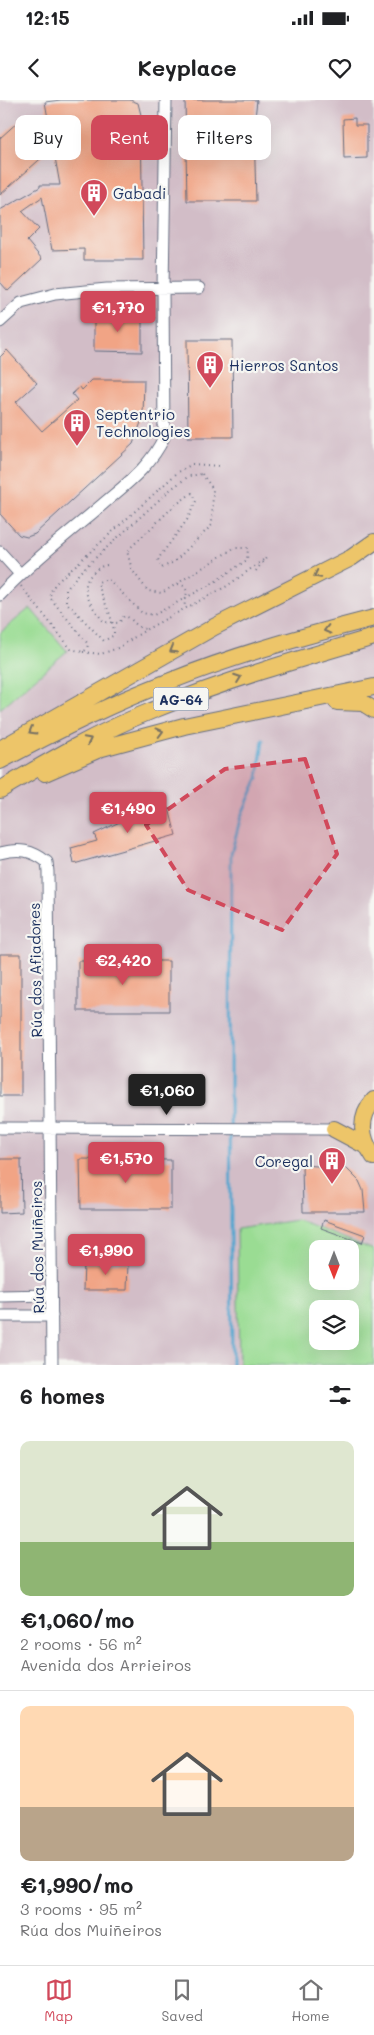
<!DOCTYPE html>
<html lang="en">
<head>
<meta charset="utf-8">
<style>
  body { margin:0; font-family:Mali,sans-serif; background:#f2f2f2; color:#202124; height:100vh; display:flex; flex-direction:column; font-size:19px; white-space:nowrap }
  * { box-sizing:border-box; margin:0 }
  p { font-size:16px; color:#757577 }
  .icon { flex:none; width:28px; height:28px; fill:none; stroke:currentColor; stroke-width:2; stroke-linecap:round; stroke-linejoin:round }
  .map { position:relative; height:1265px; overflow:hidden }
  .panel { display:flex; flex-direction:column; background:#fff; flex:1 }
  .panel>* { flex:none }
  .banner { position:absolute; left:15px; top:15px; width:345px; height:45px; display:flex; gap:10px }
  .needle { width:32px; rotate:180deg }
  .fabs { position:absolute; left:309px; top:1140px; display:grid; gap:10px }
  .fabs a { display:grid; place-items:center; width:50px; height:50px; border-radius:10px; background:#fff; box-shadow:0 5px 20px #0002; font-size:25px }
  .price { position:absolute; translate:-50% -42px; padding:0 11px; border-radius:5px; background:#d1495b; color:#fff; font-size:16px; line-height:32px; filter:drop-shadow(0 1px 2px #0008) }
  .price::after { content:''; position:absolute; left:50%; top:30px; width:15px; height:11px; margin-left:-8px; background:inherit; clip-path:polygon(0 0,100% 0,50% 100%) }
  .price.on { background:#222; color:#fff }
  ul { padding:0; list-style:none }
  li { display:grid; align-content:center; gap:10px; height:265px; padding:0 20px }
  li+li { border-top:1px solid #e0e0e0 }
  li span { display:grid; place-items:center; height:155px; border-radius:10px; color:#555 }
  li>.icon { margin-inline-start:auto }
  span .icon { width:90px; height:90px; fill:#fffc; stroke-width:1 }
  li b { font-size:21px }
  h2 { display:flex; justify-content:space-between; align-items:center; height:60px; padding:0 20px; font-size:21px }
  .pill { padding:0 18px; border-radius:10px; background:#fff; box-shadow:0 5px 20px #0002; font-size:18px; line-height:45px }
  .pill.on { background:#d1495b; color:#fff }
  .status { display:flex; justify-content:space-between; align-items:center; height:35px; padding:0 25px; background:#fff; direction:ltr }
  .status svg { height:14px; fill:currentColor }
  header { display:flex; justify-content:space-between; align-items:center; height:65px; padding:0 20px; background:#fff; font-size:22px; font-weight:800 }
  .tab-bar { display:flex; justify-content:space-around; align-items:center; height:70px; border-top:1px solid #e0e0e0; background:#fff; font-size:14px; color:#757577 }
  .tab-bar a { display:grid; justify-items:center; gap:2px }
  .tab-bar .on { color:#d1495b }
  .map>svg:first-child { display:block }
  .industrial { fill:#d2bdc7; fill-rule:evenodd }
  .green { fill:#9adc93; stroke:#5a8678; fill-rule:evenodd }
  .lines { fill:none; stroke-linecap:round; stroke-linejoin:round }
  .stream { stroke:#55a6cf; stroke-width:3 }
  .building { fill:#f1a485 }
  .minor-casing { stroke:#656d81; stroke-width:13 }
  .highway-casing { stroke:#656d81; stroke-width:18 }
  .path { stroke:#656d81; stroke-width:2; stroke-dasharray:1 4; stroke-linecap:butt }
  .minor { stroke:#fff; stroke-width:11 }
  .highway { stroke:#edc569; stroke-width:16 }
  .oneway { stroke:#797263 }
  .marked { fill:#d1495b; fill-opacity:0.2; stroke:#d1495b; stroke-width:4; stroke-dasharray:10 6; stroke-linejoin:round }
  .labels { text-anchor:middle; dominant-baseline:central; stroke-width:4.5; stroke-linejoin:round; paint-order:stroke }
  .shield { fill:#f6f6f2; stroke:#5d6b8a; stroke-width:1 }
  .shield-label { font-size:14px; font-weight:bold; fill:#1b2f5e }
  .poi-label { font-size:15px; fill:#1b2f5e; stroke:#f6f6f2; text-anchor:start }
  .street-label { font-size:15px; fill:#1b2f5e; stroke:#f6f6f2 }
</style>
</head>
<body>
<div class="status"><b>12:15</b><svg viewBox="0 0 49 12"><path d="M0 12V9h3v3zM5 12V6h3v6zM10 12V3h3v9zM15 12V0h3v12zM26 1h20v11H26zM47 4h2v5h-2z"/></svg></div>
<header><svg class="icon" aria-label="back" viewBox="0 0 24 24"><path d="M15 5l-7 7 7 7"/></svg>Keyplace<svg class="icon" aria-label="heart" viewBox="0 0 24 24"><path d="M12 20l-8-8c-3-5 5-10 8-4 3-6 11-1 8 4z"/></svg></header>
<div class="map">
<svg width="374" height="1265" viewBox="0 0 374 1265">
  <rect width="100%" height="100%" fill="#f6f6f2"/>
  <filter id="ink" filterUnits="userSpaceOnUse"><feTurbulence type="fractalNoise" baseFrequency=".02" numOctaves="2"/><feDisplacementMap in="SourceGraphic" scale="10" xChannelSelector="R" yChannelSelector="G"/><feConvolveMatrix kernelMatrix="1 2 1 2 8 2 1 2 1" color-interpolation-filters="sRGB"/></filter>
  <filter id="wash" filterUnits="userSpaceOnUse"><feTurbulence type="fractalNoise" baseFrequency=".0096" numOctaves="4" result="noise"/><feDisplacementMap in="SourceGraphic" scale="20" xChannelSelector="R" yChannelSelector="G"/><feGaussianBlur stdDeviation="1.12" result="paint"/><feColorMatrix in="noise" values="0 0 0 0 0 0 0 0 0 0 0 0 0 0 0 0 0 1.4 0 .05"/><feComposite in="paint" operator="in"/></filter>
  <g filter="url(#wash)">
    <rect width="100%" height="100%" fill="#eee1c3"/>
    <path class="industrial" d="M0,0H374V1265H0ZM318,1149H350V1181H318ZM318,1209H350V1241H318Z"/>
    <path class="green" d="M30,508L67,551L0,609V533Z
      M297,1120L374,1150V1265H239L237,1129ZM318,1149H350V1181H318ZM318,1209H350V1241H318Z"/>
    <g class="lines">
      <path class="stream" d="M232,1265L230,988L231,754L241,716L258,678L263,640"/>
    </g>
    <g id="blocks">
      <path class="building" d="M61,0H130L138,3L141,15L143,160H84V149L52,150L42,97L22,111L39,129L27,141L42,159L8,191L0,182V110L40,87V85H60L45,2Z
        M185,0H257L254,27L256,101H187Z
        M355,18V25H367V58L344,59L343,19Z
        M20,20L48,52L0,95V38Z
        M140,213L142,220V252L94,251V214Z
        M187,240H232L233,337H188Z
        M7,250L37,283L16,302L42,331L77,300L72,294L80,287L82,290L92,280H144L143,317L133,344L35,434L27,437L19,435L0,414V257Z
        M156,705L169,708L176,735L74,764L71,748L97,741L94,734Z
        M0,854H21V996H0Z
        M78,861H169V911H78Z
        M0,1059H21L22,1112L0,1113Z
        M80,1059L171,1060V1109H81Z
        M302,1065L346,1068L359,1081L363,1090L365,1112H303Z
        M324,1120L365,1135L362,1143L321,1128Z
        M84,1163H128L127,1190H83Z"/>
    </g>
  </g>
  <g filter="url(#ink)">
    <use href="#blocks" fill-opacity="0" stroke="#656d81" stroke-width="1"/>
    <g class="lines">
      <defs>
        <path id="minor" d="M0,222L21,203L55,194L107,189L199,188
          M0,452L20,474
          M0,495C31,462 68,434 103,404C125,385 152,365 164,337L163,188L166,0
          M0,753C19,748 32,750 47,762L48,772L52,1265
          M0,1028L334,1029
          M0,1196L51,1195
          M0,1216H52"/>
        <path id="highway" d="M337,602L363,603L374,610
          M0,649L214,527L351,458L374,442
          M0,661C54,632 110,604 168,582C235,555 304,536 374,518
          M45,673L102,648L184,626L374,587
          M0,690C49,661 98,632 151,611C224,581 299,559 374,537
          M374,1000C358,1018 361,1039 374,1057
          M334,1029L366,1046"/>
      </defs>
      <use href="#minor" class="minor-casing"/>
      <use href="#highway" class="highway-casing"/>
      <path class="path" d="M202,374L213,389L212,425L174,462L161,468L158,459L187,420L196,401L192,393L174,406L127,451L132,470L148,491L162,493L234,448H248L247,460L213,483L154,515L142,513L108,479L98,482C102,501 114,516 114,535L104,541L66,502V490L80,472L171,389L189,376Z
        M107,465C101,466 98,468 93,473C76,488 93,508 104,522L119,523L124,516C134,518 135,529 147,529
        M178,484L184,486L187,491L184,508
        M21,486L71,549L83,552L87,549L88,544L51,499L50,493L55,484L177,373L192,364L220,366
        M83,552L101,554L118,548L147,529L227,486L266,458L255,472"/>
      <use href="#minor" class="minor"/>
      <use href="#highway" class="highway"/>
    </g>
    <defs><path id="oneway-chevron" d="M-2-3.5L2.5 0L-2 3.5" fill="none" stroke-width="1.6" stroke-linecap="round" stroke-linejoin="round" transform="scale(1.25)"/></defs>
    <g class="oneway">
      <use href="#oneway-chevron" transform="translate(317 475) rotate(153)"/>
      <use href="#oneway-chevron" transform="translate(327 530) rotate(166)"/>
      <use href="#oneway-chevron" transform="translate(173 550) rotate(150)"/>
      <use href="#oneway-chevron" transform="translate(238 578) rotate(-20)"/>
      <use href="#oneway-chevron" transform="translate(32 631) rotate(150)"/>
      <use href="#oneway-chevron" transform="translate(160 632) rotate(-15)"/>
      <use href="#oneway-chevron" transform="translate(88 640) rotate(-27)"/>
    </g>
  </g>
  <path class="marked" d="M305,659L337,754L282,830L188,790L146,725L225,669Z"/>
  <defs>
    <symbol id="building-pin" viewBox="-11 -11 22 30"><path d="M0 17L-7.5 6A9.5 9.5 0 1 1 7.5 6Z" fill="#d1495b" stroke="#f6f6f2"/><path d="M-4-6H4V6H1V3H-1V6H-4ZM-2.5-4.3h1.7v1.8h-1.7ZM.8-4.3h1.7v1.8H.8ZM-2.5-1h1.7V.8h-1.7ZM.8-1h1.7V.8H.8Z" fill="#fff"/></symbol>
  </defs>
  <g fill-rule="evenodd">
    <use href="#building-pin" x="78" y="77" width="32" height="43"/>
    <use href="#building-pin" x="194" y="249" width="32" height="43"/>
    <use href="#building-pin" x="61" y="307" width="32" height="43"/>
    <use href="#building-pin" x="316" y="1045" width="32" height="43"/>
  </g>
  <g class="labels">
    <rect class="shield" x="153.5" y="587.5" width="55" height="23" rx="4"/>
    <g class="shield-label">
      <text x="181" y="599">AG-64</text>
    </g>
    <g class="poi-label">
      <text x="113" y="93">Gabadi</text>
      <text x="229" y="265">Hierros Santos</text>
      <text x="96" y="314">Septentrio<tspan x="96" dy="17">Technologies</tspan></text>
      <text x="313" y="1061" text-anchor="end">Coregal</text>
    </g>
    <g class="street-label">
      <text transform="translate(35 870) rotate(-91)">Rúa dos Afiadores</text>
      <text transform="translate(37 1147) rotate(-91)">Rúa dos Muiñeiros</text>
    </g>
  </g>
</svg>
<div class="fabs">
<a><svg class="needle" viewBox="-14 -14 28 28"><path d="M0-13l5 13h-10z" fill="#e53935"/><path d="M0 13l5-13h-10z" fill="#757577"/></svg></a>
<a><svg class="icon" aria-label="layers" viewBox="0 0 24 24"><path d="M12 4l9 5-9 5-9-5zM3 14l9 5 9-5"/></svg></a>
</div>
<b class="price" style="left:118px;top:233px">€1,770</b>
<b class="price" style="left:128px;top:734px">€1,490</b>
<b class="price" style="left:123px;top:886px">€2,420</b>
<b class="price on" style="left:167px;top:1016px">€1,060</b>
<b class="price" style="left:126px;top:1084px">€1,570</b>
<b class="price" style="left:106px;top:1176px">€1,990</b>
<div class="banner">
<a class="pill">Buy</a>
<a class="pill on">Rent</a>
<a class="pill">Filters</a>
</div>
</div>
<section class="panel">
<h2>6 homes<svg class="icon" aria-label="filters" viewBox="0 0 24 24"><path d="M4 7h16M4 17h16"/><circle cx="9" cy="7" r="2"/><circle cx="15" cy="17" r="2"/></svg></h2>
<ul>
<li><span style="background:linear-gradient(#dfe7d0 65%,#8fb573 0)"><svg class="icon" aria-label="home" viewBox="0 0 24 24"><path d="M3 11l9-7 9 7M6 9v11h12V9"/></svg></span><div><b>€1,060/mo</b><p>2 rooms · 56 m²</p><p>Avenida dos Arrieiros</p></div></li>
<li><span style="background:linear-gradient(#ffd9b3 65%,#b9a48a 0)"><svg class="icon" aria-label="home" viewBox="0 0 24 24"><path d="M3 11l9-7 9 7M6 9v11h12V9"/></svg></span><div><b>€1,990/mo</b><p>3 rooms · 95 m²</p><p>Rúa dos Muiñeiros</p></div></li>
</ul>
</section>
<nav class="tab-bar">
<a class="on"><svg class="icon" aria-label="map" viewBox="0 0 24 24"><path d="M3 6l6-2 6 2 6-2v14l-6 2-6-2-6 2zM9 4v14M15 6v14"/></svg>Map</a>
<a><svg class="icon" aria-label="saved" viewBox="0 0 24 24"><path d="M7 4h10v16l-5-4-5 4z"/></svg>Saved</a>
<a><svg class="icon" aria-label="home" viewBox="0 0 24 24"><path d="M3 11l9-7 9 7M6 9v11h12V9"/></svg>Home</a>
</nav>
</body>
</html>
